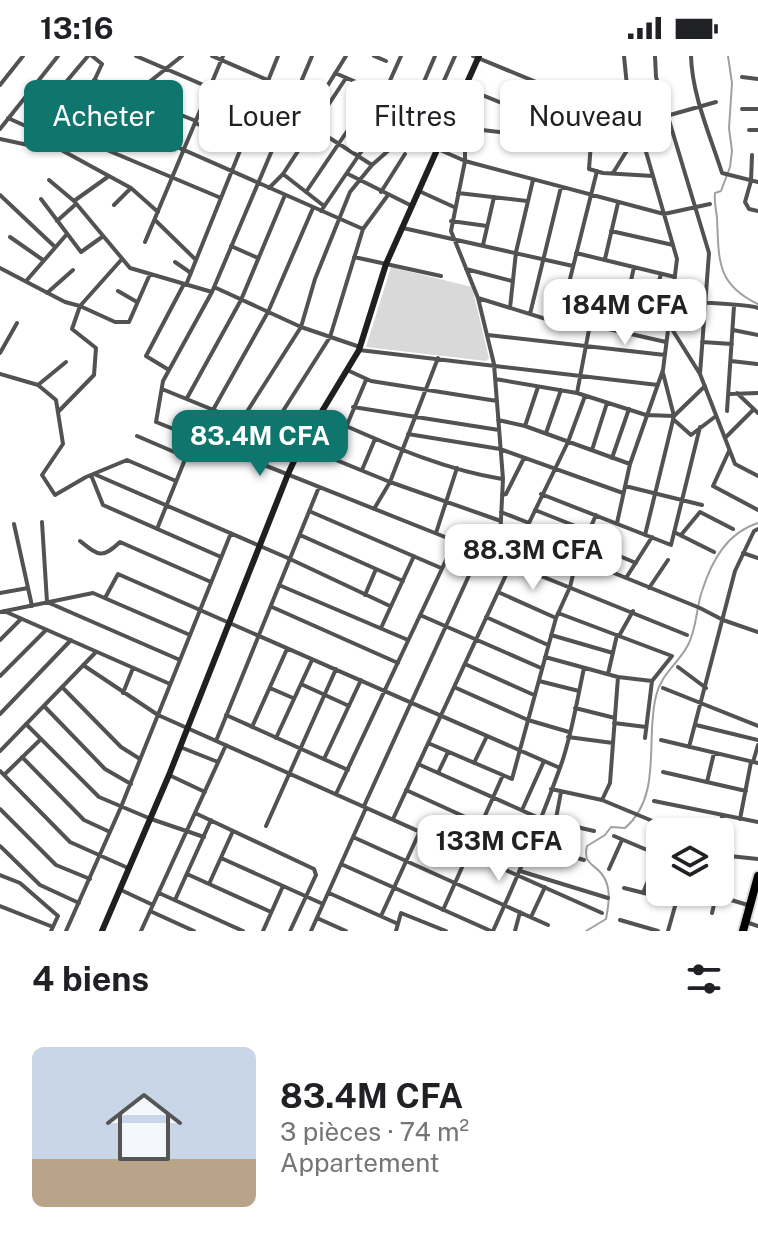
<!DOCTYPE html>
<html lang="fr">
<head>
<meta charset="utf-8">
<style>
  body { margin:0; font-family:"Public Sans",sans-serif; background:#f2f2f2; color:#202124; height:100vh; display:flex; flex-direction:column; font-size:30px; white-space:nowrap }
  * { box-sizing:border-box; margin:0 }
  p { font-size:26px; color:#757577 }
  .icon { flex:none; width:44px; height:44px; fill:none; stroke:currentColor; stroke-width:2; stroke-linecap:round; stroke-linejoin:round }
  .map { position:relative; height:875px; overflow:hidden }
  .drawer { display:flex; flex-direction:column; background:#fff; flex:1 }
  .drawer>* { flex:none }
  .hud { position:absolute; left:24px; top:24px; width:710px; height:72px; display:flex; gap:16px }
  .controls { position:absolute; left:646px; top:762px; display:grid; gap:16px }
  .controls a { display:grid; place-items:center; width:88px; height:88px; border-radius:12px; background:#fff; box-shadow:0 2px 6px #0004; font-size:40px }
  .price { position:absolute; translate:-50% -68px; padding:0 18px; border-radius:16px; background:#fff; color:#222; font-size:26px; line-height:52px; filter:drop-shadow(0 2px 4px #0008) }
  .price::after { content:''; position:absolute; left:50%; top:48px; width:24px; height:18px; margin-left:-12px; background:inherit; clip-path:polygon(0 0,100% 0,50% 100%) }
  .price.current { background:#0f766e; color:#fff }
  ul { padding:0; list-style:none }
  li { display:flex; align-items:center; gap:24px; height:200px; padding:0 32px }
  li+li { border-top:2px solid #e0e0e0 }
  li span { display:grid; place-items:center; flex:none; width:224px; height:160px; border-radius:12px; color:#555 }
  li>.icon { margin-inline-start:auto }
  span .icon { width:96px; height:96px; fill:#fffc; stroke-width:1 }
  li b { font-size:34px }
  h2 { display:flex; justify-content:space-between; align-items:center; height:96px; padding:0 32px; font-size:34px }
  .pill { padding:0 28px; border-radius:12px; background:#fff; box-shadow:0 2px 6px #0004; font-size:28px; line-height:72px }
  .pill.current { background:#0f766e; color:#fff }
  .status { display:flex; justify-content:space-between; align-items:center; height:56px; padding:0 40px; background:#fff; direction:ltr }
  .status svg { height:22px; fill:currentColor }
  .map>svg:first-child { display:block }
  .green { fill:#d9d9d9 }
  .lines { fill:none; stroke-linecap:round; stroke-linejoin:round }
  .stream { stroke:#a0a0a0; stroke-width:2 }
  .primary-casing { stroke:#dbdbdb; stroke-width:12 }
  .street { stroke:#525252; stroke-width:4 }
  .secondary { stroke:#1f1f1f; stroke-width:6 }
  .primary { stroke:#000; stroke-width:8 }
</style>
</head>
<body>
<div class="status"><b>13:16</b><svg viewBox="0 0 49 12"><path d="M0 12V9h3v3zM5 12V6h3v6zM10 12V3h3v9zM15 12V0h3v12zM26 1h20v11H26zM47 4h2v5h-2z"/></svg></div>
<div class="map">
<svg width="758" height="875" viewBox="0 0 758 875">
  <rect width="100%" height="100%" fill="#fff"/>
  <path class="green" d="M391,211L472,231L489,302L486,305L366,291Z"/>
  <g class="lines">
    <path class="stream" d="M728,0L732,27L729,72L732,95L730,111L721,135L715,137C714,146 716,153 717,162C719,204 716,228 758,248
      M586,875L606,863C609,847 612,830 601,817C592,807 583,807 587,790L605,779L611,771L625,772C663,739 645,684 656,640C661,618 678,608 688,589C697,572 696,552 702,535C712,504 727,477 758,467"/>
    <defs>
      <path id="primary" d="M743,875L758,820"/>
    </defs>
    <use href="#primary" class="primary-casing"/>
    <path class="street" d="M136,0L257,52
      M212,0L328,50
      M312,0L212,236L163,325L156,366L455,485L500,495
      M374,0L386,5
      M473,0L638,68L716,46
      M655,0L656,21L709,197L700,318
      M691,0C692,39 710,79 722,117L758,126
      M335,17L465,72L591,87
      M742,21L758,23
      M94,24L196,65
      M0,29L23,0
      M465,32L563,72
      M475,36L465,72V105L451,175L478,242L494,308L503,423L499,503L687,579
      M384,38L401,0
      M318,45L346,0
      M414,49L435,0
      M742,53H758
      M605,54L591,87L589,113L603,117L653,120
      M430,56L455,0
      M107,60L363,173
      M8,62L52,82L69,78L221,142
      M195,67L243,87
      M28,71L88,0
      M314,72L372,109
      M0,73L58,0
      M749,74H758
      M69,78L102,8L92,0
      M406,79L465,105L664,158L710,148
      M79,82L182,0
      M0,83L51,94L60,85L62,80
      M558,83L576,42
      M54,90L131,132L158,156
      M752,99L751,125L745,146L749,153L758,155
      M613,117L639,75
      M283,118L324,150
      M348,118L412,150
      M49,124L74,145L130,212L212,236
      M269,132L283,118L346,22
      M419,135L454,151
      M306,136L375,34
      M381,136L405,98
      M458,137L527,145
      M0,139L54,190
      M41,143L81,196L102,181
      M74,145L109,120
      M114,149L131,132
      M321,155L397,43
      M155,164L196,204
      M57,165L76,148
      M451,165L487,170
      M403,172L573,210
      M611,175L673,189
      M10,181L43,204
      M145,186L223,0
      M483,189L494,141
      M231,190L258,202
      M576,197L675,221
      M354,201L441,220
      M605,203L618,147
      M175,206L191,217
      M0,212L65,246L80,250L122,203
      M466,213L512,225
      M27,224L67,178
      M570,227L596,241L670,257
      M186,229L278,0
      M214,231L301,271L360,291
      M118,235L137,246
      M47,237L73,214
      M478,242L559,267L590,272
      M672,245C687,246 751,248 758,252
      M626,247L634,211
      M510,252L516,196L533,124
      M651,252L661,218
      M530,258L561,131
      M559,267L597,115
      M591,269L666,286
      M670,270L700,318L735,408L758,420
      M733,274L758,279
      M488,279L665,299
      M702,286L732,288
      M359,294L658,329
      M0,297L17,267
      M731,305L757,308
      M169,314L146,300L184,228
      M347,314L371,325L497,345
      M0,318L38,329L56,344L63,388L42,419L55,439L86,421L127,404L176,425
      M495,323L577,337L646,359L674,360L705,330
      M38,329L66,306
      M162,333L390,426L501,465
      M577,337L595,242
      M737,337L758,357
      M729,338L758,337
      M187,342L241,244L285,139
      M353,351L499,374
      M213,354L268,256L313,152
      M59,355L94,319L96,292L72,273L80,250L115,266H129L150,218
      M727,355L734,250
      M673,363L691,379L716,360
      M498,364L525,370L630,408
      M241,365L301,271L315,223L350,136L372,109L406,79L407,64L401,45
      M346,370C396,392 447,414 502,423
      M525,370L538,331
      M269,377L330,281L363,173L388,139
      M546,377L561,334
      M408,378L500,393L623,437
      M137,380L186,401
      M725,382L754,353
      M227,394L239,364
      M592,394L607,347
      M729,395L713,430L758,454
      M333,402L366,324
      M612,402L629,353
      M362,414L375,383
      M94,418L290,503L390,550
      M91,419L103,449L221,501
      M625,430L702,449
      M541,438L671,489L700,371
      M502,439L506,438L524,402
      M374,453L390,426L438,302
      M535,454L588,475
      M309,455L441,512
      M501,456L529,467L568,386L585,340
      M42,466L47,546L180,604
      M617,467L630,408L663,314L677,203L627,30L624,0
      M14,468L32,550
      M501,471L700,552L723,564L758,576
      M157,473L194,381
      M674,476L714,496
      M436,477L457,412
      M300,479L403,525
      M645,479L674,360L663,317
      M681,479L700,456L733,473
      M80,485C99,500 102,503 120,486L211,526
      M584,485L636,507
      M743,497L758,502
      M626,522L652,481
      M279,529L408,584
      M649,532L668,504
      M498,536L556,562
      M0,537L28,532
      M365,539L376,513
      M105,542L118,518L560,712
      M272,551L398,607
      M4,555L170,628
      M0,556L93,537L190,579
      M558,557L672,600L652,625L645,682
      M420,559L541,612
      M486,561L548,589
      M381,572L414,500
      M551,579L613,597
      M619,580L633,555
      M0,584L21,563
      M545,601L618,621L652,625
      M465,608L534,639
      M83,609L158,659L602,857
      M678,611L706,632
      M608,618L617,579
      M0,620L46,574
      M539,625L579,635
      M301,628L349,650
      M62,631L121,691L140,703
      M454,631L528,664L569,676
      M270,632L293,642
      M663,632L758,670
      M123,637L133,612
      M44,650L105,713L131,728
      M575,652L615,662
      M0,658L71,584
      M226,659L348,714
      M614,667L646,671
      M26,668L99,741L151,763L204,781
      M696,669L758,684
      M252,671L287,593
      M568,681L613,687
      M276,682L312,604
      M661,684L758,707
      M216,685L319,431
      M428,687L512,723L556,562L570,531L577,502L596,459
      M180,691L218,706
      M689,691L735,515L754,475L758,473
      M0,695L96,596
      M22,701L84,764L110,776
      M324,703L361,624
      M753,706L758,689
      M474,707L487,680
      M418,708L539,762
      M0,715L70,786L128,812
      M663,716L746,735
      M438,717L448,696
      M4,719L41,683
      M169,719L205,736
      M707,726L714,697
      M551,733L602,744L679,776
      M406,734L531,791
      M336,738L455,485
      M602,744L610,727L618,621
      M654,745L758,766
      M364,750L471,515
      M0,753L56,809L90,823
      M522,754L544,705
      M195,757L314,813L316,819L290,875
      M393,763L511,508
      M740,763L751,706
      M555,766L594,775
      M266,770L336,613
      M717,776L723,759
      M614,780L659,799
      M353,781L548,869
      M533,789L584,804
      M0,790L40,829L79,847
      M550,794L561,736
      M720,799L758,803
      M221,802L323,848
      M341,808L491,875
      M609,813L622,784
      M520,815L608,842
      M187,818L271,856
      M0,819L20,827L58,860L51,875
      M720,824L722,817
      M209,828L233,775
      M624,832L676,845
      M121,834L153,849
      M704,836L748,849
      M159,837L243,875
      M329,837L396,867
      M643,837L660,796
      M175,844L211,764
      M0,850L53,871
      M443,854L503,719
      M150,855L194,875
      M712,857L717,836
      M381,860L420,775
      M531,861L545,831
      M317,862L346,875
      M620,864L658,875
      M746,866L758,870
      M66,875L121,751L231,477
      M141,875L226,689
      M263,875L283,830
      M311,875L366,752
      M396,875L401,857L446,875
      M493,875C518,820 541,765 561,709C572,678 577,644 584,612
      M515,875L520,856
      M668,875L679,836"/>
    <path class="secondary" d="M102,875L169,719L288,418L301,390L359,294L386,208L479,0"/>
    <use href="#primary" class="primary"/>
  </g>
</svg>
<div class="controls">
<a><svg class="icon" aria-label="layers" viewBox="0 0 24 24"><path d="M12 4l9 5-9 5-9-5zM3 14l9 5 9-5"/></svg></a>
</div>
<b class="price" style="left:625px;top:291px">184M CFA</b>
<b class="price current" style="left:260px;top:422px">83.4M CFA</b>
<b class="price" style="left:533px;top:536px">88.3M CFA</b>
<b class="price" style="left:499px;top:827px">133M CFA</b>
<div class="hud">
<a class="pill current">Acheter</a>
<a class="pill">Louer</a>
<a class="pill">Filtres</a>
<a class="pill">Nouveau</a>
</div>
</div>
<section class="drawer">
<h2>4 biens<svg class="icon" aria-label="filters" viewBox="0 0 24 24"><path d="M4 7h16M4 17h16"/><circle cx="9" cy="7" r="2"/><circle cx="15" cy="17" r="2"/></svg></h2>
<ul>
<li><span style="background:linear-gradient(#c9d6e8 70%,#b9a48a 0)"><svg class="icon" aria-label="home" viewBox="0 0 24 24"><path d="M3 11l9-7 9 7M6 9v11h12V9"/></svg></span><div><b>83.4M CFA</b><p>3 pièces · 74 m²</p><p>Appartement</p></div></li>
</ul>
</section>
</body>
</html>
